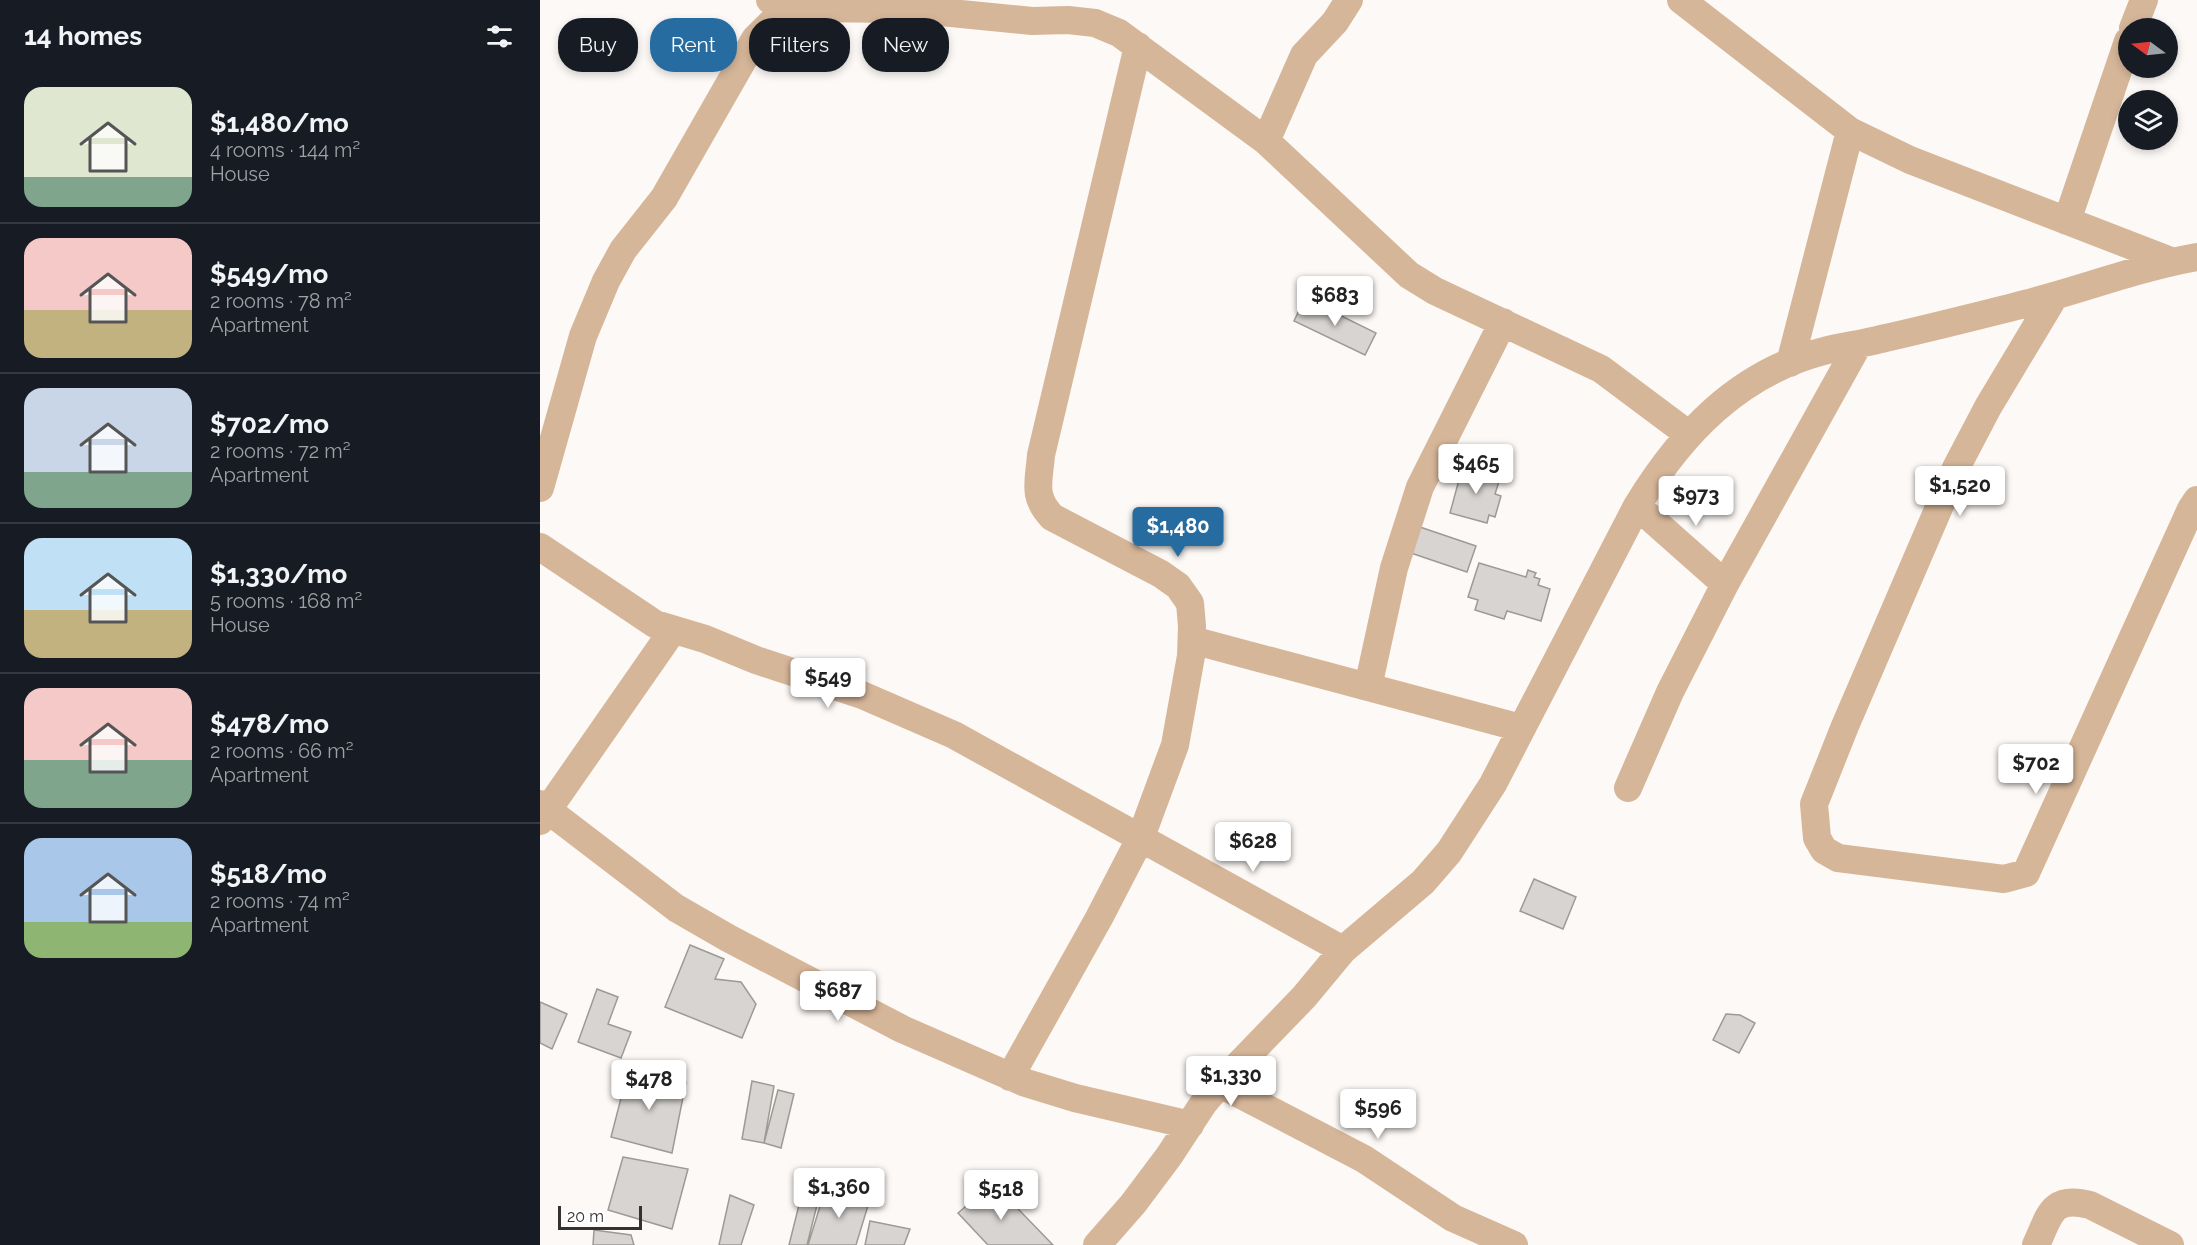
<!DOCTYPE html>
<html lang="en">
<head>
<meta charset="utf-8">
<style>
  body { margin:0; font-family:Raleway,sans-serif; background:#242831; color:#f1f3f6; height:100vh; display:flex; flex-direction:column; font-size:22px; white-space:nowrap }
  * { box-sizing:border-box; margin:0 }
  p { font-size:20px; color:#9ea1a6 }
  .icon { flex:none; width:33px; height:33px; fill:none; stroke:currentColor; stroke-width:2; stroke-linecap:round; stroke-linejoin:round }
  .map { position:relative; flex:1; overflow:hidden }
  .panel { display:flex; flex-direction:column; background:#171b24; width:540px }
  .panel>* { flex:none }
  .banner { position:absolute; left:18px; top:18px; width:570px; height:54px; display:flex; gap:12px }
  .needle { width:39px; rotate:285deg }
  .buttons { position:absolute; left:1578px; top:18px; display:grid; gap:12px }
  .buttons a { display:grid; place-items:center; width:60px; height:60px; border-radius:50%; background:#171b24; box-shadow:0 3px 9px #0003; font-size:30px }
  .scale { position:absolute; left:18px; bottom:15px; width:84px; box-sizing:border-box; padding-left:6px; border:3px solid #343231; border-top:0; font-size:16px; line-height:21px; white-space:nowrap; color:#343231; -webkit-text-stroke:4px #fff; paint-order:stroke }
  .price { position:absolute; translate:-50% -51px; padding:0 14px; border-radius:6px; background:#fff; color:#222; font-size:20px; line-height:39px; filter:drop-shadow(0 2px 3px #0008) }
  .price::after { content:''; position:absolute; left:50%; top:36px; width:18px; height:14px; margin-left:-9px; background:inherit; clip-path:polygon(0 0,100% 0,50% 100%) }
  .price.on { background:#276ca1; color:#fff }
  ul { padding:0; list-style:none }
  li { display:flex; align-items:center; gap:18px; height:150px; padding:0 24px }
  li+li { border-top:2px solid #363941 }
  li span { display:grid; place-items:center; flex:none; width:168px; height:120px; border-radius:18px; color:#555 }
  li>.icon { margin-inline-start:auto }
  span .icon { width:72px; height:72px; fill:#fffc; stroke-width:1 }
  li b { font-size:26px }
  h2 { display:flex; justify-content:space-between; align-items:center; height:72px; padding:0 24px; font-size:26px }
  .chip { padding:0 21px; border-radius:24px; background:#171b24; box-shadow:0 3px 9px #0003; font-size:21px; line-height:54px }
  .chip.on { background:#276ca1; color:#fff }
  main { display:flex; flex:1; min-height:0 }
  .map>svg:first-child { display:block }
  .building { fill:#d7d4d1; stroke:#9d9a96; stroke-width:1.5 }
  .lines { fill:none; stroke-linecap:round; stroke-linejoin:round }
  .minor { stroke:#d6b699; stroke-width:28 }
</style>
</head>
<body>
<main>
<section class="panel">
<h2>14 homes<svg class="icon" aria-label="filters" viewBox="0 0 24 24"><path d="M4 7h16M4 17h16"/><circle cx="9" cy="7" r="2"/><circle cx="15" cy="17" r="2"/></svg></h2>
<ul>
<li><span style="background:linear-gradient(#dfe7d0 75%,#7fa58c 0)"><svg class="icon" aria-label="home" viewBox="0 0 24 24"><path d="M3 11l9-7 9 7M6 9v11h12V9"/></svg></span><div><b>$1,480/mo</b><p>4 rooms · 144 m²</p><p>House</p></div></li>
<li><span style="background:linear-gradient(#f6c9c9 60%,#c2b280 0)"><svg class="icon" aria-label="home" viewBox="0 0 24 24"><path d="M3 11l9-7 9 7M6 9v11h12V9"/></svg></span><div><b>$549/mo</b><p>2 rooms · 78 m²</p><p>Apartment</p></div></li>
<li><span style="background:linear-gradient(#c9d6e8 70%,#7fa58c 0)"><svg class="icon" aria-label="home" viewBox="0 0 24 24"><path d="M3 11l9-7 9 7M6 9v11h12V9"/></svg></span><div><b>$702/mo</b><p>2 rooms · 72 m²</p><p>Apartment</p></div></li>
<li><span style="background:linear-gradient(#bfe0f5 60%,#c2b280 0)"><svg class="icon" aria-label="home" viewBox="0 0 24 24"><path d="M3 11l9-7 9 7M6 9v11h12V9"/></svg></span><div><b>$1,330/mo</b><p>5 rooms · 168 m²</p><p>House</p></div></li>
<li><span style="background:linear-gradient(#f6c9c9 60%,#7fa58c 0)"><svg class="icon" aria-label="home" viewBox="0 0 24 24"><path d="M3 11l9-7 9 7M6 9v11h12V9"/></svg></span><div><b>$478/mo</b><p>2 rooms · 66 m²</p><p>Apartment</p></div></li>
<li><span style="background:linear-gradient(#a9c7e8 70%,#8fb573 0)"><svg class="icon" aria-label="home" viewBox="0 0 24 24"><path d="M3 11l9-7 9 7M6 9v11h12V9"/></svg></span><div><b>$518/mo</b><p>2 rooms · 74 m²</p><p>Apartment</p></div></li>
</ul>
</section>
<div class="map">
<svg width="1657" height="1245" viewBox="0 0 1657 1245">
  <rect width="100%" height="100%" fill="#fdf9f6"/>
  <path class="building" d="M765,298L836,333L825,355L754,321Z
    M923,465L961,475L955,494L961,496L955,517L949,515L947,523L910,513Z
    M874,525L936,546L927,572L865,551Z
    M939,563L986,577L988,570L996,573L994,577L1000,579L998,585L1010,589L1001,621L967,611L964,619L935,610L938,600L928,597Z
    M994,879L1036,897L1023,929L980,911Z
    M150,945L184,959L175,979L201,982L216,1004L202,1038L125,1007Z
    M57,989L78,997L68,1024L91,1032L81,1058L38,1042Z
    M0,1002L27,1014L12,1049L0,1043Z
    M1186,1014L1200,1015L1215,1023L1199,1053L1173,1040Z
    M88,1071L146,1082L132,1153L71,1137Z
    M212,1081L234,1086L224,1143L202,1139Z
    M238,1090L254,1094L241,1148L224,1143Z
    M83,1157L148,1169L132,1229L68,1210Z
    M453,1183L513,1245H448L418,1213Z
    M286,1187L330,1199L316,1245H268Z
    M262,1193L279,1197L267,1245H249Z
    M190,1195L214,1205L201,1245H179Z
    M330,1221L370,1229L364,1245H325Z
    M54,1230L91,1235L94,1245H53Z"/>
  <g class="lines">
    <path class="minor" d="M230,0L252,8L371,9L492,21L528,20L555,23L579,33L726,141L869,275L895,291L1061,369L1148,434
      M1141,0L1310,131L1370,160L1631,261
      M1593,28L1604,0
      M726,141L764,55L795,22L809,0
      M1527,221L1588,41
      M1514,297L1448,407L1416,468L1305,726L1274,804L1277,838L1284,850L1298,858L1464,879L1486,873L1651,509L1657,500
      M1250,363L1310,131
      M0,488L43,336L66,281L83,250L124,198L215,39L237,17L264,0
      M1097,506L1185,584
      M0,547L115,624L165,639L216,660L322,695L414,735L803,950
      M652,640L981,728
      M828,687L854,568L880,487L963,322
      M1088,788L1130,692L1185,584L1318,345
      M0,804L136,908L188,938L362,1029L483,1082L535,1098L650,1125
      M0,821L133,630
      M470,1077L559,918L601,837L635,745L651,656L652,626L650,603L638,586L621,574L512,517C492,496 499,482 501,455L598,46
      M680,1084L824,1159L913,1218L974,1245
      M557,1245L593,1204L629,1156L663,1104L680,1084L764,997L803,950L883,882L909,852L953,784L1097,506C1141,434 1198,373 1284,351C1303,346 1322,344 1341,339C1386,329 1429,318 1473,307C1535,292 1595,268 1657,257
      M1496,1245C1510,1215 1511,1195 1550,1205L1630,1245"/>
  </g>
</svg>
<div class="buttons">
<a><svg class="needle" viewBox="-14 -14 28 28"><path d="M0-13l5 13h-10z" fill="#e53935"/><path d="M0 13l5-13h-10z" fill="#9ea1a6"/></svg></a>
<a><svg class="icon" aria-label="layers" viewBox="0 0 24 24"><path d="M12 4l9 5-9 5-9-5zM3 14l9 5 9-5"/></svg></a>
</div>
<div class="scale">20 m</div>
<b class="price" style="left:795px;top:327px">$683</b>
<b class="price" style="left:936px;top:495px">$465</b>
<b class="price" style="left:1420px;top:517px">$1,520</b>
<b class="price" style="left:1156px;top:527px">$973</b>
<b class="price on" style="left:638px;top:558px">$1,480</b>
<b class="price" style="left:288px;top:709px">$549</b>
<b class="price" style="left:1496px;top:795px">$702</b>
<b class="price" style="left:713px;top:873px">$628</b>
<b class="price" style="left:298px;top:1022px">$687</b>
<b class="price" style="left:691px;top:1107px">$1,330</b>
<b class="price" style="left:109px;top:1111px">$478</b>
<b class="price" style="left:838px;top:1140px">$596</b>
<b class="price" style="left:299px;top:1219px">$1,360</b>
<b class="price" style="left:461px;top:1221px">$518</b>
<div class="banner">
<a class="chip">Buy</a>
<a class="chip on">Rent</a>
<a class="chip">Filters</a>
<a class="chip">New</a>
</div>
</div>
</main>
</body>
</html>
